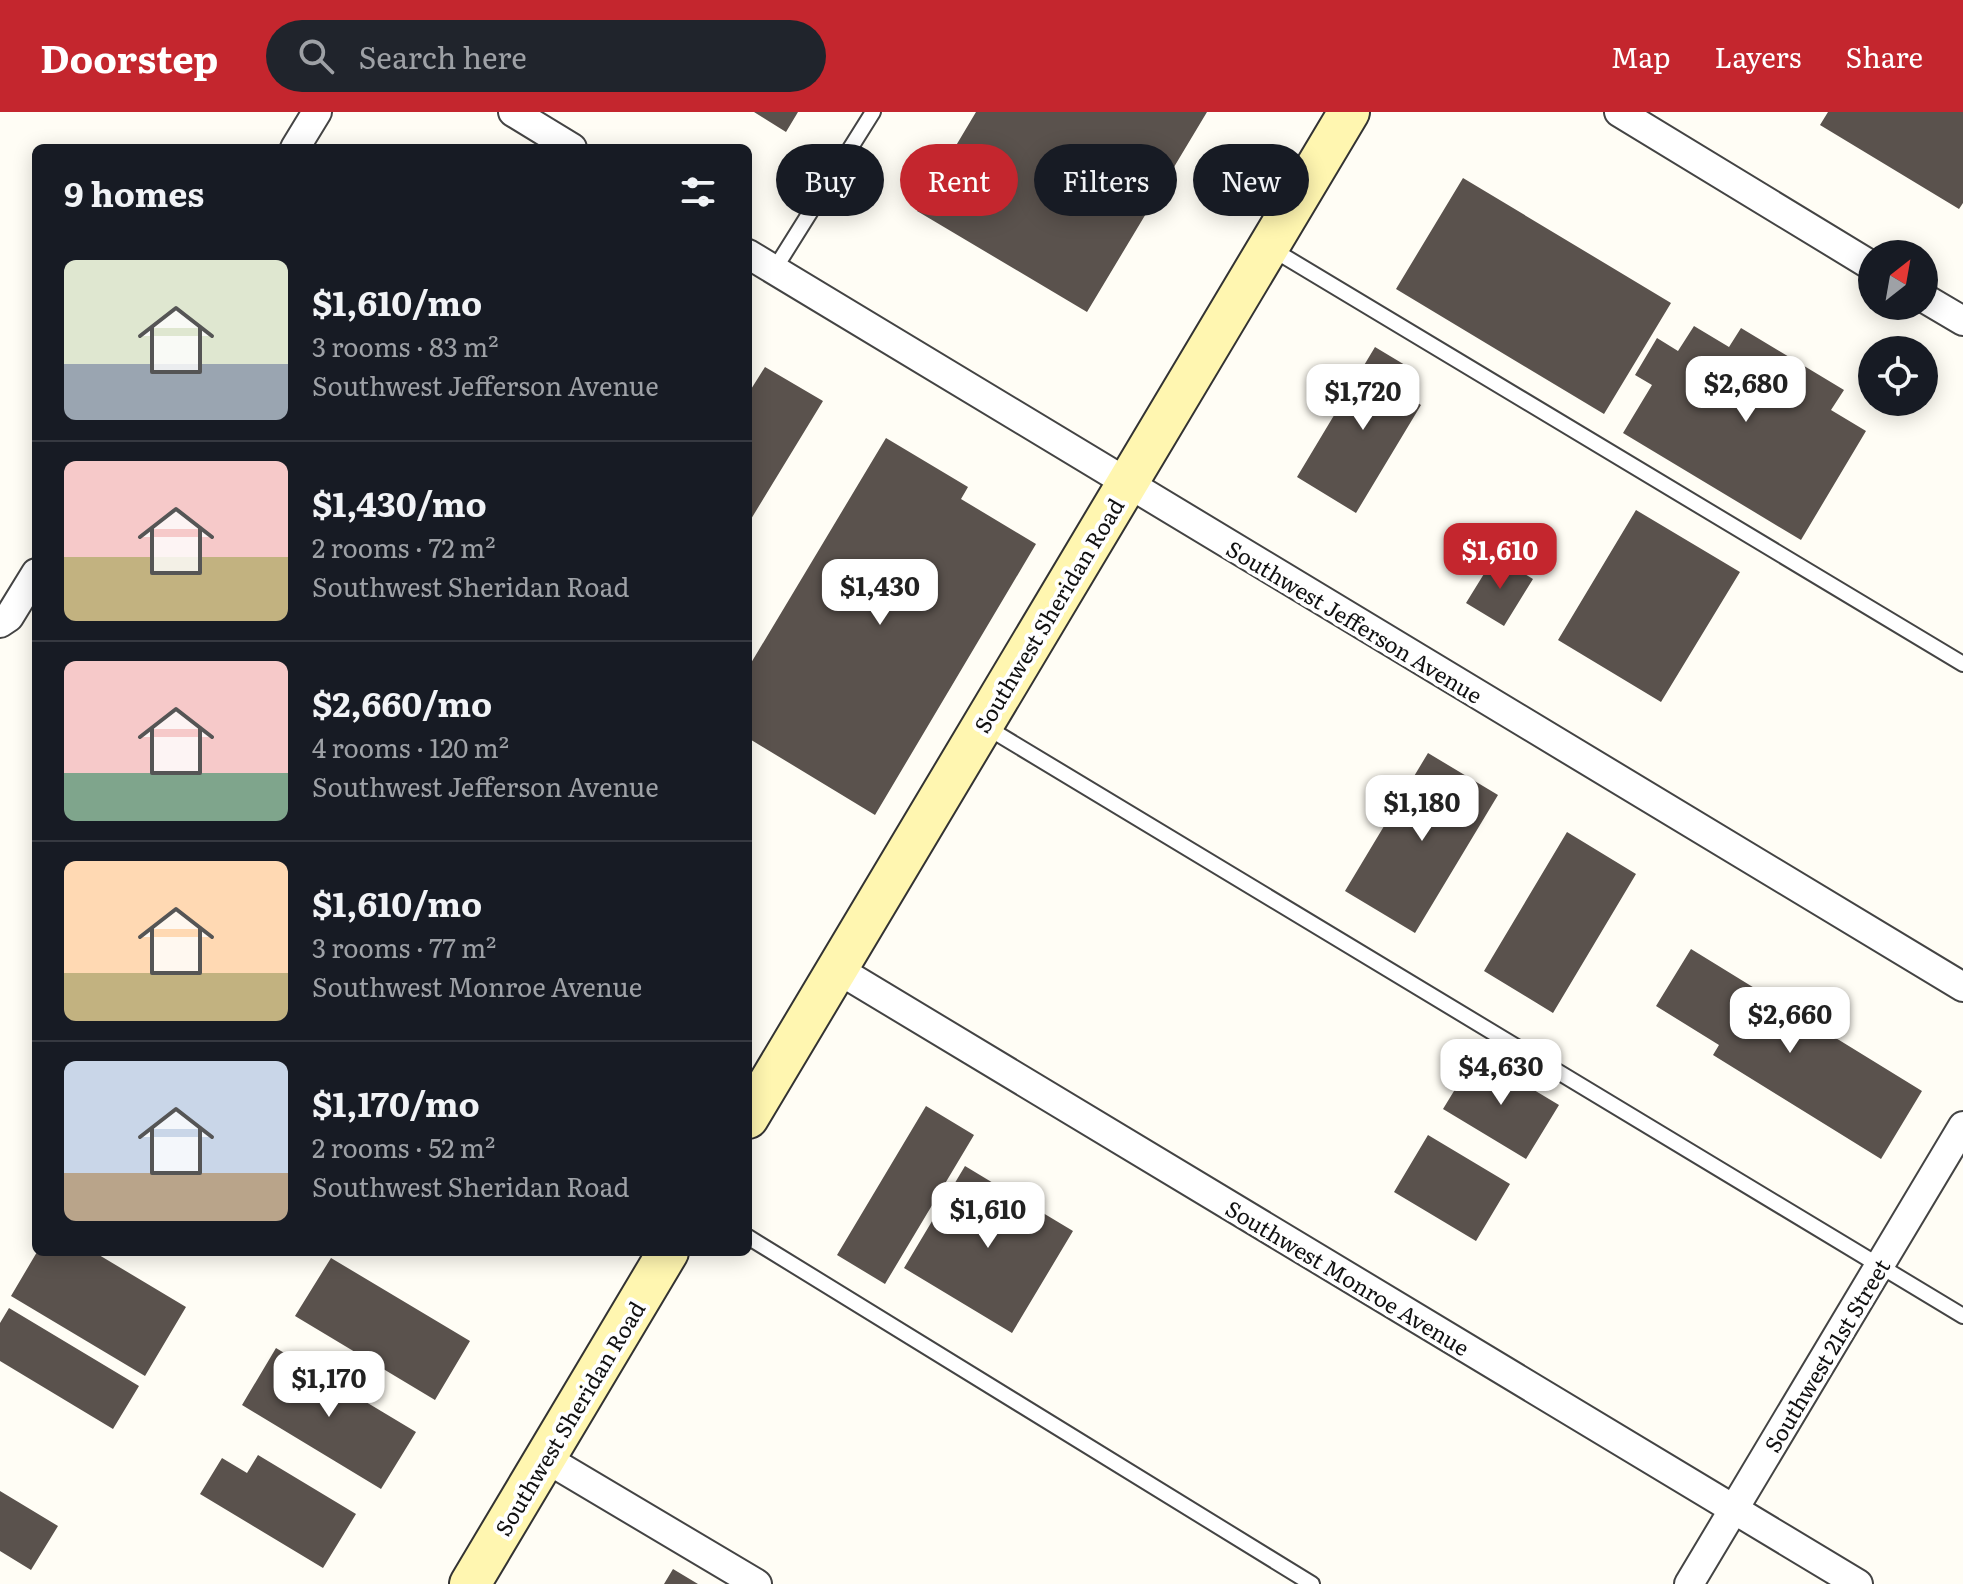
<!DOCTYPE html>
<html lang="en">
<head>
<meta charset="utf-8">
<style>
  body { margin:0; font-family:Literata,serif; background:#20242c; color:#f1f3f6; height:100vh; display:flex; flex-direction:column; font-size:30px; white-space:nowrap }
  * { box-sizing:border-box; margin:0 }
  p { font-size:26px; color:#9ea1a6 }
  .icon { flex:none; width:44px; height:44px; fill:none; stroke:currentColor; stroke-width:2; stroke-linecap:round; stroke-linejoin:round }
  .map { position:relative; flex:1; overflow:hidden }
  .sheet { position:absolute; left:32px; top:32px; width:720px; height:1112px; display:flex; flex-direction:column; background:#171b24; border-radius:12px; box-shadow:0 4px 20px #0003 }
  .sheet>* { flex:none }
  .top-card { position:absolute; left:776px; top:32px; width:760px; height:72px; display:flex; gap:16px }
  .needle { width:52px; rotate:31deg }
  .controls { position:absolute; left:1858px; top:128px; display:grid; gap:16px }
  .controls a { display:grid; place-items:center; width:80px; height:80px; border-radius:50%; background:#171b24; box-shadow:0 4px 20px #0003; font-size:40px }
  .price { position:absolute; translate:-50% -68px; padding:0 18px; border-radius:16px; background:#fff; color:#222; font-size:26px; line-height:52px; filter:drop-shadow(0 2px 4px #0008) }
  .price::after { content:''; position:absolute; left:50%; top:48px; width:24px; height:18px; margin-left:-12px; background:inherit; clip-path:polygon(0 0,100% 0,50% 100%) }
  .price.active { background:#c4262e; color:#fff }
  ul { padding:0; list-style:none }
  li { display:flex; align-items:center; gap:24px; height:200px; padding:0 32px }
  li+li { border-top:2px solid #363941 }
  li span { display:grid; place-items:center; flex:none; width:224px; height:160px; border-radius:12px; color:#555 }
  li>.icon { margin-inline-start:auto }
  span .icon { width:96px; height:96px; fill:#fffc; stroke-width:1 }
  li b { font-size:34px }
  h2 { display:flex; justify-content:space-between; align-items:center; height:96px; padding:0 32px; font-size:34px }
  .chip { padding:0 28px; border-radius:36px; background:#171b24; box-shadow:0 4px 20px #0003; font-size:28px; line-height:72px }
  .chip.active { background:#c4262e; color:#fff }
  header { display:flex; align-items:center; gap:48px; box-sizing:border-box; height:112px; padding:0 40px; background:#c4262e; color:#fff }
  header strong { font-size:38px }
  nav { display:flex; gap:44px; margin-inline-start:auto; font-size:28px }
  .search { width:560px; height:72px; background:#20242c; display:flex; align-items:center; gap:20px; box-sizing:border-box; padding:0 28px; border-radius:44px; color:#9ea1a6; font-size:30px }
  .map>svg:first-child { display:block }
  .building { fill:#5a524d }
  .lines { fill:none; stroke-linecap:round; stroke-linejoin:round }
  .lane-casing { stroke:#444; stroke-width:18 }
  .street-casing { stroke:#444; stroke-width:32 }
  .secondary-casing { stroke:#333; stroke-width:44 }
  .lane { stroke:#fff; stroke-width:14 }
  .street { stroke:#fff; stroke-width:28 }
  .secondary { stroke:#fff6b0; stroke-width:40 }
  .labels { text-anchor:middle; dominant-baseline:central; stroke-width:8; stroke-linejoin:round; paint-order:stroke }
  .street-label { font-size:22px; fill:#111; stroke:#fff }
</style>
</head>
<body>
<header>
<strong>Doorstep</strong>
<div class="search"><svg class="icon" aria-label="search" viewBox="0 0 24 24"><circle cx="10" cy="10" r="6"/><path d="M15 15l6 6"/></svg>Search here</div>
<nav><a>Map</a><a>Layers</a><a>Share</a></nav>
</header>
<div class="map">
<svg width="1963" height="1472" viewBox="0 0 1963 1472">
  <rect width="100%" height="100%" fill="#fffdf5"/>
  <path class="building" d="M754,0H798L786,20Z
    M976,0H1207L1087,200L917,99Z
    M1828,0H1963V91L1959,97L1820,13Z
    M1463,66L1671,191L1604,302L1396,177Z
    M1694,214L1729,235L1741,216L1844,278L1831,298L1866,319L1801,428L1623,321L1652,273L1635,263L1657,226L1678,239Z
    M1375,235L1415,259L1402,281L1421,293L1356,401L1297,365Z
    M765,255L823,289L748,412V282Z
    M886,326L968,375L961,387L1036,432L875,703L748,626V556Z
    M1636,398L1740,460L1661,590L1558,528Z
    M1495,444L1533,467L1504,514L1466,491Z
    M1428,641L1498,683L1415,821L1345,779Z
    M1567,720L1636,762L1553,901L1484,859Z
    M1691,837L1922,979L1881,1047L1713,943L1719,933L1656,894Z
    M1476,943L1559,993L1526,1047L1443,997Z
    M926,994L974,1023L885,1172L837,1143Z
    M1428,1023L1510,1072L1476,1129L1394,1080Z
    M965,1054L1073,1119L1012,1221L904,1156Z
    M37,1140H94L186,1195L145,1264L11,1184Z
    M331,1146L470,1229L435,1288L295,1204Z
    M9,1196L139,1274L113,1317L0,1249V1211Z
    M276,1236L416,1320L381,1377L242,1293Z
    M258,1343L356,1402L323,1456L200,1382L222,1346L247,1361Z
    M0,1379L58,1414L31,1458L0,1439Z
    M673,1457L698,1472H664Z"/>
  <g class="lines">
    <defs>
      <path id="lane" d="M1272,137L1963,552
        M774,158L873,0
        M983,613L1963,1204
        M748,1125L1312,1472"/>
      <path id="street" d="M513,0L572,36
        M1619,0L1872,154
        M295,36L317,0
        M748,142L1963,875
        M1924,186L1963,209
        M0,511L9,505L36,461
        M837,857L1858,1472
        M545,1346L757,1472
        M1689,1472L1963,1014"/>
      <path id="secondary" d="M748,1006L1349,0
        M470,1472L668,1140"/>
    </defs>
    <use href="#lane" class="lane-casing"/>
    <use href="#street" class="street-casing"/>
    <use href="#secondary" class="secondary-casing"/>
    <use href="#lane" class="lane"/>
    <use href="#street" class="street"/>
    <use href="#secondary" class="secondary"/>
  </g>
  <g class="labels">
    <g class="street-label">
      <text transform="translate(1048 503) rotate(-59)">Southwest Sheridan Road</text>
      <text transform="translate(1355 509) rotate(31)">Southwest Jefferson Avenue</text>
      <text transform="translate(1348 1165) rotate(31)">Southwest Monroe Avenue</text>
      <text transform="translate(1826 1243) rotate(-59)">Southwest 21st Street</text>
      <text transform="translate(569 1306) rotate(-59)">Southwest Sheridan Road</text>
    </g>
  </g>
</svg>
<div class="controls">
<a><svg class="needle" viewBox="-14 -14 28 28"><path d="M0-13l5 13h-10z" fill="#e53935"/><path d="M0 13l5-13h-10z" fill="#9ea1a6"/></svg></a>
<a><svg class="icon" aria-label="locate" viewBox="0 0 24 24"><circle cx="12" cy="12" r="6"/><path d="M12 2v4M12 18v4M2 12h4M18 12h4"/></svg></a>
</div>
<b class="price" style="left:1746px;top:312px">$2,680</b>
<b class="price" style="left:1363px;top:320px">$1,720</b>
<b class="price active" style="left:1500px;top:479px">$1,610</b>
<b class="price" style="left:880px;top:515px">$1,430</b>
<b class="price" style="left:1422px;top:731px">$1,180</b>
<b class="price" style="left:1790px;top:943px">$2,660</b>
<b class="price" style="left:1501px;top:995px">$4,630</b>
<b class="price" style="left:988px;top:1138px">$1,610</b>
<b class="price" style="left:329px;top:1307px">$1,170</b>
<div class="top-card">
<a class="chip">Buy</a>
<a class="chip active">Rent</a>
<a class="chip">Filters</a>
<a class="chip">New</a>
</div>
<section class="sheet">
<h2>9 homes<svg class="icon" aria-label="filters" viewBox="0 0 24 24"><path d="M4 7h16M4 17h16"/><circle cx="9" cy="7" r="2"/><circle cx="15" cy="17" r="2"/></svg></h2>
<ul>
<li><span style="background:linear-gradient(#dfe7d0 65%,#9aa5b1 0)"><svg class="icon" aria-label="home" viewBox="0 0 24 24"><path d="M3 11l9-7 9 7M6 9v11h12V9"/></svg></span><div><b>$1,610/mo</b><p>3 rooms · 83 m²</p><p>Southwest Jefferson Avenue</p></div></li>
<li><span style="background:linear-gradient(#f6c9c9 60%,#c2b280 0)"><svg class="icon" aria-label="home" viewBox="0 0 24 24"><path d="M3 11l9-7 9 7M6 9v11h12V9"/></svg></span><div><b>$1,430/mo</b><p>2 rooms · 72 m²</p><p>Southwest Sheridan Road</p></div></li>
<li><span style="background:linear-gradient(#f6c9c9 70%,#7fa58c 0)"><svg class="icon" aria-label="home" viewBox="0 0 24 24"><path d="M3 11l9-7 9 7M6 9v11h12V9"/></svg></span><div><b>$2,660/mo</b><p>4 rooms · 120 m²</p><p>Southwest Jefferson Avenue</p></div></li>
<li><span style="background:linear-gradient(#ffd9b3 70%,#c2b280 0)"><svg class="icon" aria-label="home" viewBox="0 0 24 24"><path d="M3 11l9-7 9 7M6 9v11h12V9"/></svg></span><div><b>$1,610/mo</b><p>3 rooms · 77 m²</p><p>Southwest Monroe Avenue</p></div></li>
<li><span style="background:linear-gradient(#c9d6e8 70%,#b9a48a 0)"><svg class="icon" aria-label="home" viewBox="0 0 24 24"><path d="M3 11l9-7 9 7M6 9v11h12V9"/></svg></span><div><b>$1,170/mo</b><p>2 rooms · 52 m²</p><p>Southwest Sheridan Road</p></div></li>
</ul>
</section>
</div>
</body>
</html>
